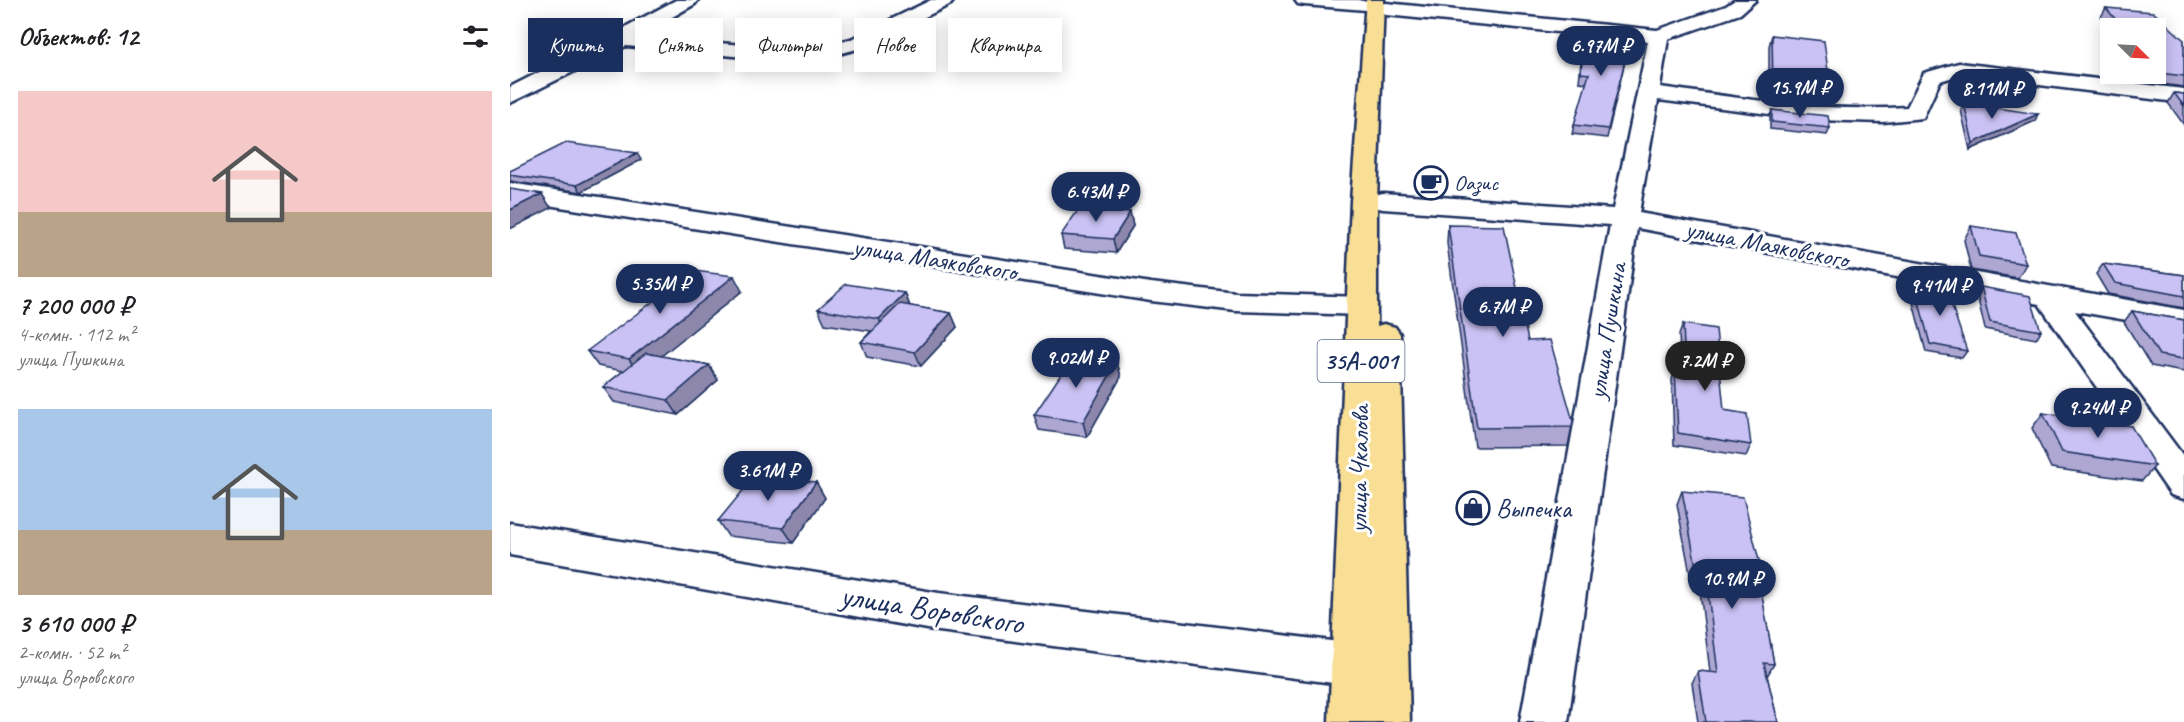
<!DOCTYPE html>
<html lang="ru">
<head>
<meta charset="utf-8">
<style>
  body { margin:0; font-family:Caveat,sans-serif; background:#f2f2f2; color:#202124; height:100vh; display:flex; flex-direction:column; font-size:22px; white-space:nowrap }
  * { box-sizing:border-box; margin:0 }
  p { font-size:20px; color:#757577 }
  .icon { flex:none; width:33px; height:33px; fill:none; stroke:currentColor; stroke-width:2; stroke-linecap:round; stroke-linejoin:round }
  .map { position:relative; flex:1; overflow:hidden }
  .side { display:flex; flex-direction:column; background:#fff; width:510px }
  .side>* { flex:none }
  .guide { position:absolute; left:18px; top:18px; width:570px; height:54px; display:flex; gap:12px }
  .needle { width:39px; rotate:114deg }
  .controls { position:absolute; left:1590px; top:18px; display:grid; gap:12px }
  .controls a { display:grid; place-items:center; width:66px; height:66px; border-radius:0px; background:#fff; box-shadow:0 3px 15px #0003; font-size:30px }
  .price { position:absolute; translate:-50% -51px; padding:0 14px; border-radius:21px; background:#1b2f5e; color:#fff; font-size:20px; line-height:39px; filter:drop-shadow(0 2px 3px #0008) }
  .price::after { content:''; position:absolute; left:50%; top:36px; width:18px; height:14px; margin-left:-9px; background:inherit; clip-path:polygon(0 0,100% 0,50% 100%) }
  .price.selected { background:#222; color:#fff }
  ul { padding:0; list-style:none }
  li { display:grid; align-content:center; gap:12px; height:318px; padding:0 18px }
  li span { display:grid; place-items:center; height:186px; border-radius:0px; color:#555 }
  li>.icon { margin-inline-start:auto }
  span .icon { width:108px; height:108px; fill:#fffc; stroke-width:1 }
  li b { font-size:26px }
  h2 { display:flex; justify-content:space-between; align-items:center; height:72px; padding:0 18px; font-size:26px }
  .tag { padding:0 21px; border-radius:0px; background:#fff; box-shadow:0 3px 15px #0003; font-size:21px; line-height:54px }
  .tag.selected { background:#1b2f5e; color:#fff }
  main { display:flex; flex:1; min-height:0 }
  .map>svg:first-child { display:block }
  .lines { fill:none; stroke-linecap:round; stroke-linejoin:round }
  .minor-casing { stroke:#1b2f5e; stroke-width:5 }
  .primary-casing { stroke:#1b2f5e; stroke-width:5 }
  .minor { fill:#fff; fill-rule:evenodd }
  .primary { fill:#f9df96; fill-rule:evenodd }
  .wall { fill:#aea7d2; stroke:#1b2f5e; stroke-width:1.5 }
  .shaded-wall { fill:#8d88ab; stroke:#1b2f5e; stroke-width:1.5 }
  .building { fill:#cac2f4; stroke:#1b2f5e; stroke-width:1.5 }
  .labels { text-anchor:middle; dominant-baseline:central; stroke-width:6; stroke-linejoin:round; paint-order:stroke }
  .far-poi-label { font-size:22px; fill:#1b2f5e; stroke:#fff; text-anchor:start }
  .shield { fill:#fff; stroke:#5f6d8e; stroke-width:1.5 }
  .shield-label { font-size:24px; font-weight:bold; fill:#1b2f5e }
  .street-label { font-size:26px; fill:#1b2f5e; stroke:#fff }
  .poi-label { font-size:26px; fill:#1b2f5e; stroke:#fff; text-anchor:start }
  .near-street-label { font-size:32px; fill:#1b2f5e; stroke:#fff }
</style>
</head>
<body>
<main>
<section class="side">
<h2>Объектов: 12<svg class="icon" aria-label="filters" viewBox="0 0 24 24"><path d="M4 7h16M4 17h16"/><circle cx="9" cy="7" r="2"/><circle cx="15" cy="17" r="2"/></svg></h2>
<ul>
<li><span style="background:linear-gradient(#f6c9c9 65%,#b9a48a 0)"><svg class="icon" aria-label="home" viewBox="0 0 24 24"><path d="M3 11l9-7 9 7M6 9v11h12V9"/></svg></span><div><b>7 200 000 ₽</b><p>4-комн. · 112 m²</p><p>улица Пушкина</p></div></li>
<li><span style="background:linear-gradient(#a9c7e8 65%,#b9a48a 0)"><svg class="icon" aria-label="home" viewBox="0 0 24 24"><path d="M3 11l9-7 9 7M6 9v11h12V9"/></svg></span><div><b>3 610 000 ₽</b><p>2-комн. · 52 m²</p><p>улица Воровского</p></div></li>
</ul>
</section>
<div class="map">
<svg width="1674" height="722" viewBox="0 0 1674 722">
  <rect width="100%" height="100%" fill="#fff"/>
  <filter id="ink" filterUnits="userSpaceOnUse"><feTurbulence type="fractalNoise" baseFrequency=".0167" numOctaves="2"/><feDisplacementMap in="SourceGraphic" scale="12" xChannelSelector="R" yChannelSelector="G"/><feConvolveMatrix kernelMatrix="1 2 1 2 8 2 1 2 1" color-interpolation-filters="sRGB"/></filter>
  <g filter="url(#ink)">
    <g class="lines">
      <defs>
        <path id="minor" d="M166,0H188L185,4L129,36L267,48L309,47L341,39L421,0H444L441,4L355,47L309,59L267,60L116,46L0,103V87L61,56L106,36L117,26Z
          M785,0H848L871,5L876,3L1147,30L1216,6L1225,0H1246L1230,14L1158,39L1150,87C1232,98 1314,113 1397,107L1414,73L1449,63L1674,89V103L1450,75L1430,81L1413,118L1373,122L1306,120L1148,100L1129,213L1674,310V330L1565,311L1674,457V499L1661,495L1529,304L1127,228L1058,722H1010L1100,225L873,209L864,207L860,201L864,195L873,193L1103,209L1138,41L876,15L868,11L794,5L788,4Z
          M0,183L641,283L726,293L852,297L863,299L867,306L863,313L852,315L726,311L641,301L0,199Z
          M0,523L429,593L846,644L862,650L869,665L862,680L846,686L429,631L0,555Z"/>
        <path id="primary" d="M856,0H874L867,201V326L874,324L885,327L890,334L900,722H819L841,201Z"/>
      </defs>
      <use href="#minor" class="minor-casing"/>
      <use href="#primary" class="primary-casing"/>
      <use href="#minor" class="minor"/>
      <use href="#primary" class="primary"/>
    </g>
    <path class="wall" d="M1596,8L1674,40V87L1643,83L1635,74H1646V28H1600V29L1591,17Z
      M1074,30L1121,36L1097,138L1062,134L1064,125L1077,83L1069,82Z
      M1262,35L1321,93L1317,105L1259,99V46Z
      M1664,93L1674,94V125L1658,103Z
      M1454,103L1525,121L1460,150L1451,110Z
      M1262,110L1320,128L1317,135L1260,129V116Z
      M131,160L71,192L0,181V171Z
      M620,212L623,226L606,253L554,249L551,235Z
      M938,225L1063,421L1058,446L965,447L937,243Z
      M1461,226L1516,264L1508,278L1461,270L1454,240Z
      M1593,264L1674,275V308L1598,294L1586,274Z
      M1404,283L1457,351L1452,358L1416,352L1400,291Z
      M1471,287L1531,331L1526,339L1475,329L1467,295Z
      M232,291L151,356L199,365L208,380L168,415L104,402L93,387L113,371L88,366L77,351Z
      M395,293L400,306L441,313L447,327L411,366L357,357L351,342L361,331L315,324L308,309Z
      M1622,311L1674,320V372L1641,366L1614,322Z
      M1173,324L1214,410L1241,445L1236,456L1164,445L1162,380L1165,368L1171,369L1169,335Z
      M607,362L611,377L577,437L529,430L524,415Z
      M1533,413L1645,466L1632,481L1541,468L1522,428Z
      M306,482L315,498L283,543L218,536L208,521Z
      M1172,491L1255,584L1251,592L1264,664L1257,676L1268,722H1188L1182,683L1188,671L1200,672L1190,591L1183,590L1167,504Z"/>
    <path class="shaded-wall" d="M1528,114L1525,121L1460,150L1463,143Z
      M127,153L131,160L71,192L67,185Z
      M32,194L41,208L0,229V210Z
      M620,212L623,226L606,253L603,239Z
      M224,276L232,291L129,374L119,359Z
      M395,293L400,307L375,334L369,319Z
      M441,313L447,327L411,366L405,352Z
      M607,362L611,377L577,437L573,422Z
      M199,365L208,380L168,415L158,400Z
      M306,482L315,498L283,543L273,528Z"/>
    <path class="building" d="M1596,8L1643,12L1674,40V76L1649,73L1646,69V28H1613Z
      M1074,30L1121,36L1098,129L1064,125L1079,74L1071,73Z
      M1262,35L1314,41L1321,93L1263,88Z
      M1664,93L1674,94V106Z
      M1454,103L1528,114L1463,143Z
      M1262,110L1318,116L1320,128L1262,122Z
      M56,143L127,153L67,185L0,175V171Z
      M0,189L32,194L0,210Z
      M570,207L620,212L603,239L551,235Z
      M938,225L994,226L1018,341L1040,340L1063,421L1062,427L967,428Z
      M1461,226L1506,233L1516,264L1469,256Z
      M1593,264L1674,275V296L1605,283Z
      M184,271L224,276L119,359L77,351Z
      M1404,283L1436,288L1457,351L1420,344Z
      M336,284L395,293L369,319L308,309Z
      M1471,287L1520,296L1531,331L1480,322Z
      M390,304L441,313L405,352L351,342Z
      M1622,311L1674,320V359L1649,355Z
      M1173,324L1206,329L1214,410L1237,414L1241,445L1168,433L1165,368L1175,370Z
      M136,353L199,365L158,400L93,387Z
      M563,356L607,362L573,422L524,415Z
      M1533,413L1621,426L1645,466L1552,452Z
      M244,477L306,482L273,528L208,521Z
      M1172,491L1233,497L1255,584H1250L1264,664L1254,663L1268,722H1196L1188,671L1208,673L1196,578L1188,577Z"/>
  </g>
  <defs>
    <symbol id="cafe-ring" viewBox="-11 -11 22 22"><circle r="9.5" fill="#fff" stroke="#1b2f5e" stroke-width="1.5"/><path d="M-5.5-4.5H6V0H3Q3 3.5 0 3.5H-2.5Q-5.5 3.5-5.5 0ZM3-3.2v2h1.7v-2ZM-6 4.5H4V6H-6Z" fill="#1b2f5e"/></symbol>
    <symbol id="shop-ring" viewBox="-11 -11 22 22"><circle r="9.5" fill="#fff" stroke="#1b2f5e" stroke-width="1.5"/><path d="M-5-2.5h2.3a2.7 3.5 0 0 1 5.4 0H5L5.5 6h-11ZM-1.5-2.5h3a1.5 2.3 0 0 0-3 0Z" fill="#1b2f5e"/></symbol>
  </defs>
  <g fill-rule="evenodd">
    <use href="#cafe-ring" x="902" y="164" width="38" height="38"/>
    <use href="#shop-ring" x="944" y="489" width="38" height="38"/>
  </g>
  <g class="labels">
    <g class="far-poi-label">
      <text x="944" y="183">Оазис</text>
    </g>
    <rect class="shield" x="807.5" y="340" width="87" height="42" rx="4.5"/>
    <g class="shield-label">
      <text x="851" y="361">35А-001</text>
    </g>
    <g class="street-label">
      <text transform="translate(1257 244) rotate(11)">улица Маяковского</text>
      <text transform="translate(425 259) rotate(9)">улица Маяковского</text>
      <text transform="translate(1097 331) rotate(-81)">улица Пушкина</text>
      <text transform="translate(849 469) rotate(-89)">улица Чкалова</text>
    </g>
    <g class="poi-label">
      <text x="986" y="508">Выпечка</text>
    </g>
    <g class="near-street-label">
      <text transform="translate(422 609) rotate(9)">улица Воровского</text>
    </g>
  </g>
</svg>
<div class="controls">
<a><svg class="needle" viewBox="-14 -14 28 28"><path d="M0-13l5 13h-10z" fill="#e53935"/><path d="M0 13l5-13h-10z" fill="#757577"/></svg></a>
</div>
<b class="price" style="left:1091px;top:77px">6.97M ₽</b>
<b class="price" style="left:1290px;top:119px">15.9M ₽</b>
<b class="price" style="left:1482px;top:120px">8.11M ₽</b>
<b class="price" style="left:586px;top:223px">6.43M ₽</b>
<b class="price" style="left:150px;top:315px">5.35M ₽</b>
<b class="price" style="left:1430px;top:317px">9.41M ₽</b>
<b class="price" style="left:993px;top:338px">6.7M ₽</b>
<b class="price" style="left:566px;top:389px">9.02M ₽</b>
<b class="price selected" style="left:1195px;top:392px">7.2M ₽</b>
<b class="price" style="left:1588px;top:439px">9.24M ₽</b>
<b class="price" style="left:258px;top:502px">3.61M ₽</b>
<b class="price" style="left:1222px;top:610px">10.9M ₽</b>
<div class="guide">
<a class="tag selected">Купить</a>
<a class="tag">Снять</a>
<a class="tag">Фильтры</a>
<a class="tag">Новое</a>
<a class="tag">Квартира</a>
</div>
</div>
</main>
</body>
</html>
